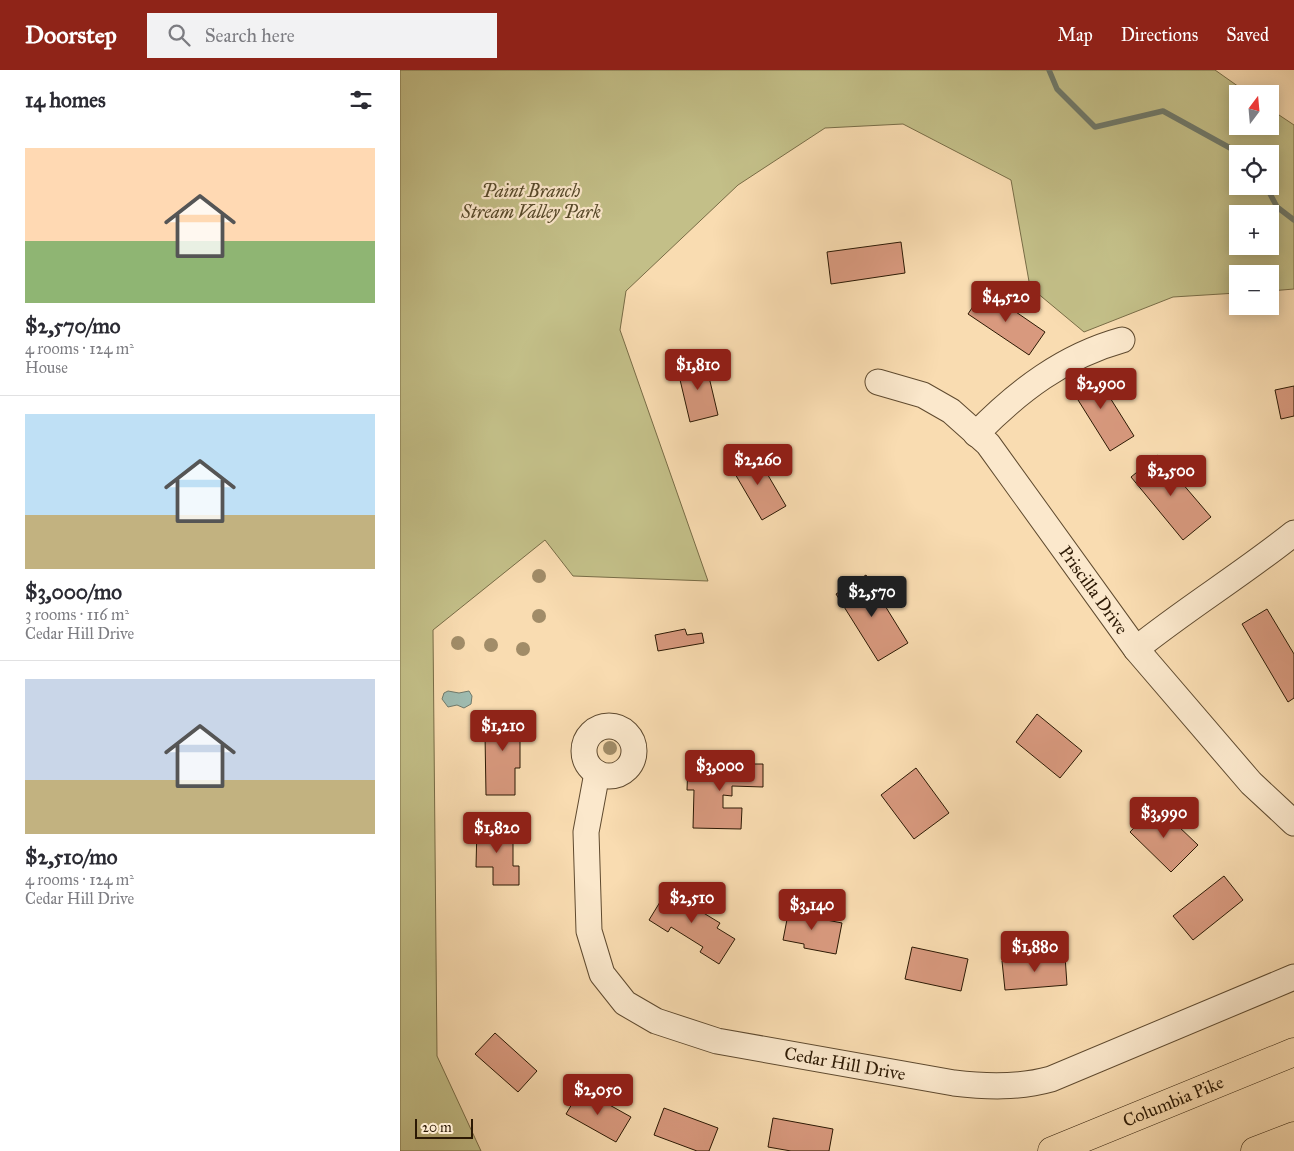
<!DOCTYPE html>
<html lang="en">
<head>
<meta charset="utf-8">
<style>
  body { margin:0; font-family:"IM FELL Great Primer",serif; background:#f2f2f3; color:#2b2b33; height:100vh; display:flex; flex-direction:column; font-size:19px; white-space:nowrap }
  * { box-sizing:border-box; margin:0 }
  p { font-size:16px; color:#7c7c81 }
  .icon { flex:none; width:28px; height:28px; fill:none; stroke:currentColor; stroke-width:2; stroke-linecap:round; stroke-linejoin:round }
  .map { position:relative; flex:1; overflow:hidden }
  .drawer { display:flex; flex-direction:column; background:#fff; width:400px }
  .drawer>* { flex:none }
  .needle { width:32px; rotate:16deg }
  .tools { position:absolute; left:829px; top:15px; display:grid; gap:10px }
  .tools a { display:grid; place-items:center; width:50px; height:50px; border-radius:0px; background:#fff; box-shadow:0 2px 12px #0003; font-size:25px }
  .scale { position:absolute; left:15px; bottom:12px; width:58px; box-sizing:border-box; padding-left:5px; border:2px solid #2c1904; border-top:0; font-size:14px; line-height:18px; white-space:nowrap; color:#2c1904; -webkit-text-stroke:4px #fbe8cc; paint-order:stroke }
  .price { position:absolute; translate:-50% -42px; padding:0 11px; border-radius:5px; background:#8f2418; color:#fff; font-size:16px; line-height:32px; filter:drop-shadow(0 1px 2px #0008) }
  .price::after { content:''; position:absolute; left:50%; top:30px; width:15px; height:11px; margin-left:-8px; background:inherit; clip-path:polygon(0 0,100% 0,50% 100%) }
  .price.on { background:#222; color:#fff }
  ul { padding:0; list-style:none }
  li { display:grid; align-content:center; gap:10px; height:265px; padding:0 25px }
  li+li { border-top:1px solid #e1e1e2 }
  li span { display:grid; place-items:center; height:155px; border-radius:0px; color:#555 }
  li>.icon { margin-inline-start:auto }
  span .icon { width:90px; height:90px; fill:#fffc; stroke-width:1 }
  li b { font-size:21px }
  h2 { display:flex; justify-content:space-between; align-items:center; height:60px; padding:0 25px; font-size:21px }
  header { display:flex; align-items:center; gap:30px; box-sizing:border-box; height:70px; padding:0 25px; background:#8f2418; color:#fff }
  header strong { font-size:24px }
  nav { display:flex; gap:28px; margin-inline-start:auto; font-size:18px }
  .search { width:350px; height:45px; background:#f2f2f3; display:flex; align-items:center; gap:12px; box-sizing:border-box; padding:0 18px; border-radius:0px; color:#7c7c81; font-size:19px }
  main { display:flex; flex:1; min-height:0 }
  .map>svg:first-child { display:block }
  .green { fill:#c3bf88; stroke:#786c46; fill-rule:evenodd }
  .water { fill:#9ebbb0; stroke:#707a6b }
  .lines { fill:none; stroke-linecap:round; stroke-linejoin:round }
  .stream { stroke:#707a6b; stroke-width:5.5 }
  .building { fill:#d8997e; stroke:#2c1904 }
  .minor-casing { stroke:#5f4a2f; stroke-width:27 }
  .highway-casing { stroke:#2c1904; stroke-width:29 }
  .minor { stroke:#fbe8cc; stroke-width:25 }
  .highway { stroke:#f9dcb1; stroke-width:28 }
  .tree { fill:#a18c68 }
  .labels { text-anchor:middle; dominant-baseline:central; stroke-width:4.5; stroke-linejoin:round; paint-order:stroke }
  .park-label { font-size:18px; font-style:italic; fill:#594b2c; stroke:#fbe8cc }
  .street-label { font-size:18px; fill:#2c1904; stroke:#fbe8cc }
</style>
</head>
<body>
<header>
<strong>Doorstep</strong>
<div class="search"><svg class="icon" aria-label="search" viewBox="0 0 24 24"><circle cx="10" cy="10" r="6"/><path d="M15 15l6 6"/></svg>Search here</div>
<nav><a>Map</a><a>Directions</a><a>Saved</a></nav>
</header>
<main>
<section class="drawer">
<h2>14 homes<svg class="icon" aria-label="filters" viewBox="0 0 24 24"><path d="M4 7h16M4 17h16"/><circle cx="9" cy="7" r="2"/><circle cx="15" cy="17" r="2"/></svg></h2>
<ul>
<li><span style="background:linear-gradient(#ffd9b3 60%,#8fb573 0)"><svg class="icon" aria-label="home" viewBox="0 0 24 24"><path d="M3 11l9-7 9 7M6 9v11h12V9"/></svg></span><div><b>$2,570/mo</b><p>4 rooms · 124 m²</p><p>House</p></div></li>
<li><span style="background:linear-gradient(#bfe0f5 65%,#c2b280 0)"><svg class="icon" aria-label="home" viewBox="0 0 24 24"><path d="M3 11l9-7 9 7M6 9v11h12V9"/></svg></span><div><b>$3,000/mo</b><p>3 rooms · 116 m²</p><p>Cedar Hill Drive</p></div></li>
<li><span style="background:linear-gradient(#c9d6e8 65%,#c2b280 0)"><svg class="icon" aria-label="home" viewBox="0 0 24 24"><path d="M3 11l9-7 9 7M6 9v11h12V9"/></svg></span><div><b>$2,510/mo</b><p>4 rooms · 124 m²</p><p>Cedar Hill Drive</p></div></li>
</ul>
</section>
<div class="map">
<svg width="894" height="1081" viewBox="0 0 894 1081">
  <rect width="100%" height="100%" fill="#f9dcb1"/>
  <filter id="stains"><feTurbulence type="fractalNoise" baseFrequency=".004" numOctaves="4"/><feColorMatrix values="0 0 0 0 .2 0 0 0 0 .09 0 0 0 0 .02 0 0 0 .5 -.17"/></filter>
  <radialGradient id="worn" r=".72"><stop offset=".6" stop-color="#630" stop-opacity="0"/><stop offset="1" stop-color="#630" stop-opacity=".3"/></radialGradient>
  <path class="green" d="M0,0H815L849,24H838V56H870V39L894,55V219L870,221V204H838L837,223L773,227L684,262L630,217L611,110L503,54L425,58L338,115L226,221L220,260L308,511L173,506L145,470L33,560L37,986L81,1081H0ZM838,84H870V116H838ZM838,144H870V176H838Z"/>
  <path class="water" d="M48,621L59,623L69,621L72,626L71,634L64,638L57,635L48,637L42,629L44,623Z"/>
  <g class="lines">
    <path class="stream" d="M649,0L657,19L695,57L763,41L841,84
      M866,116L877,137L894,150"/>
  </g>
  <path class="building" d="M501,172L505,203L431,214L427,182Z
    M584,220L645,262L629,285L568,244Z
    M305,290L318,345L290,352L277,297Z
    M692,299L734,366L710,381L668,314Z
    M894,316V346L881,349L875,320Z
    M355,383L386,436L362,450L331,397Z
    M758,385L811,447L783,470L731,407Z
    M466,505L508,573L478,591L436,524Z
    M867,539L894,584V628L888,632L842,554Z
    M285,559L287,565L302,563L304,573L258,581L255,565Z
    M89,643H124V670H120V698H115V725H86L85,664H89Z
    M637,644L682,681L660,708L616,672Z
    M288,694H363V717L332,716V726L323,725V738H342L341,759L293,758L294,720H287Z
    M516,698L549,743L514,769L481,725Z
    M756,735L798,775L771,802L730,762Z
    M77,756L113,757V796H119V815H93V797H76Z
    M824,806L843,830L793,870L773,846Z
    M271,814L291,826L287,833L320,853L317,858L335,869L319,894L300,882L303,877L271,857L268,862L249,850Z
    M390,834L407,838L406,846L442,853L436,884L404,878V874L383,870Z
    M512,877L568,889L561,921L505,909Z
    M665,886L667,915L605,920L602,891Z
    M95,963L137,1001L118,1022L75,984Z
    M181,1019L231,1047L216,1072L166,1044Z
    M264,1038L318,1058L309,1081H297L254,1065Z
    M373,1048L433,1059L429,1081H391L368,1077Z"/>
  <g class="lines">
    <defs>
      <g id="minor">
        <path id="s1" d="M478,312L523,325L551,341L588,374L736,579L851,713L894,753"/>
        <path d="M576,364C618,321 664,286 722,270"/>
        <path d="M736,579C787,538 843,504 894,463"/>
        <circle cx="209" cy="681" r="25"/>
        <path id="s2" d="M197,703L186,762L189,861L202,904L225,933L256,951L317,971L554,1013C587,1017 619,1018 651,1009L894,907"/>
      </g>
      <g id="highway">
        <path id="s3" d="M652,1081L894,982"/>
        <path d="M855,1081L894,1066"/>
      </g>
    </defs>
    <use href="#minor" class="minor-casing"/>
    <use href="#highway" class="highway-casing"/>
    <use href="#minor" class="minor"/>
    <use href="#highway" class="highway"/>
  </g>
  <g class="tree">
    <circle cx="139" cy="506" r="7"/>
    <circle cx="139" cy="546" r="7"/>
    <circle cx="58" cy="573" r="7"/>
    <circle cx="91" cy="575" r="7"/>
    <circle cx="123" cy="579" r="7"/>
    <circle cx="210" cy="678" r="7"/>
  </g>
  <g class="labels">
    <g class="park-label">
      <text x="131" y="121">Paint Branch<tspan x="131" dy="21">Stream Valley Park</tspan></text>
    </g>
    <g class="street-label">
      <text stroke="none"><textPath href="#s1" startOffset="309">Priscilla Drive</textPath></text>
      <text stroke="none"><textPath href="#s2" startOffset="471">Cedar Hill Drive</textPath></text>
      <text stroke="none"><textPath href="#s3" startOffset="131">Columbia Pike</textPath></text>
    </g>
  </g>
  <rect width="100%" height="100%" filter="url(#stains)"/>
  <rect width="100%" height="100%" fill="url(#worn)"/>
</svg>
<div class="tools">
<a><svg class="needle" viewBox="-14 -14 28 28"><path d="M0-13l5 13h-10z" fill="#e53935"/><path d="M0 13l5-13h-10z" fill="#7c7c81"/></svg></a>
<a><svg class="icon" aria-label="locate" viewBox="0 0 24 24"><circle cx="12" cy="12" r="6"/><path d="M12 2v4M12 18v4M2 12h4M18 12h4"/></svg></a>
<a>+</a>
<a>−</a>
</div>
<div class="scale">20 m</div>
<b class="price" style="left:606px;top:253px">$4,520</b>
<b class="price" style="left:298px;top:321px">$1,810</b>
<b class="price" style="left:701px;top:340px">$2,900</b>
<b class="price" style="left:358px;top:416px">$2,260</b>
<b class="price" style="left:771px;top:427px">$2,500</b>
<b class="price on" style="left:472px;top:548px">$2,570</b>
<b class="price" style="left:103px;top:682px">$1,210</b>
<b class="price" style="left:320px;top:722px">$3,000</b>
<b class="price" style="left:764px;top:769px">$3,990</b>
<b class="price" style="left:97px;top:784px">$1,820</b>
<b class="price" style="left:292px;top:854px">$2,510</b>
<b class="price" style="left:412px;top:861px">$3,140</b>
<b class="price" style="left:635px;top:903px">$1,880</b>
<b class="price" style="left:198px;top:1046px">$2,050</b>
</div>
</main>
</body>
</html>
